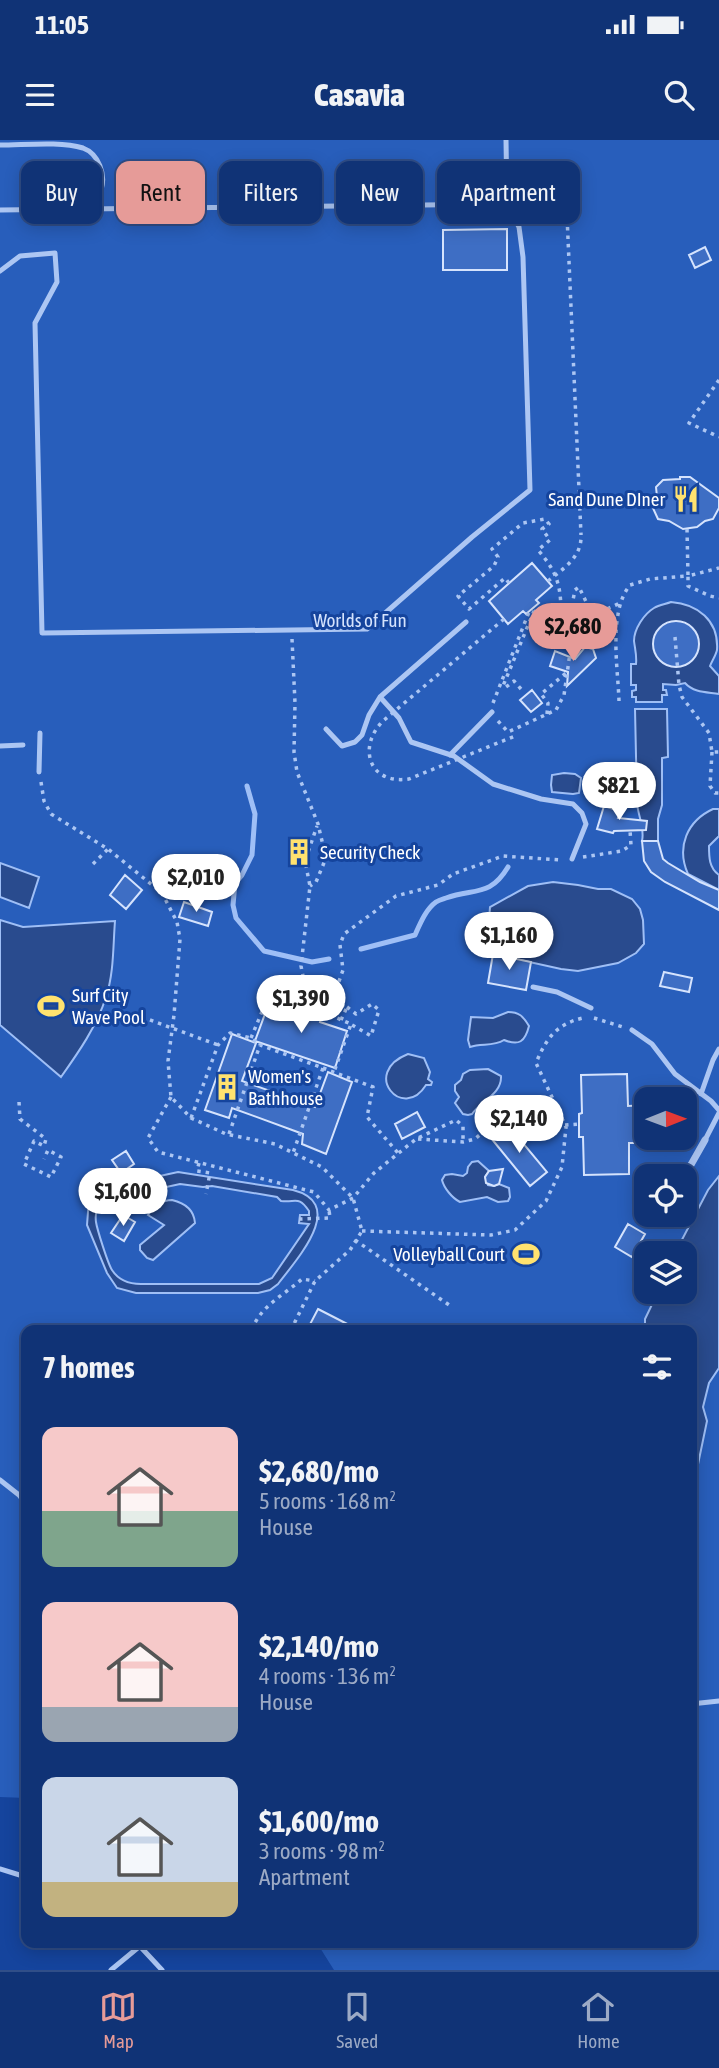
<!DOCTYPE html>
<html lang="en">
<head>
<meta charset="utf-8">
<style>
  body { margin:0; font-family:"Asap Condensed",sans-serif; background:#193b7b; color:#f1f3f6; height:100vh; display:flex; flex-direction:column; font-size:26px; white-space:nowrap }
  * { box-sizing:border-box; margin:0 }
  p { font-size:23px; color:#9caac5 }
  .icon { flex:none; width:38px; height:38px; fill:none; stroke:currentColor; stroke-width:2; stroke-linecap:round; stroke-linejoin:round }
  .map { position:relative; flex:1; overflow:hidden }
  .panel { position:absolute; left:21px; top:1185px; width:676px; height:623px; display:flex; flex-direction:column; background:#103376; border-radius:14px; box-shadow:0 4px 18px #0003,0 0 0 2px #304e88 }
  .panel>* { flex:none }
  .guide { position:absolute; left:21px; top:21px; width:677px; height:63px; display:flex; gap:14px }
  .needle { width:46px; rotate:89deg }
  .buttons { position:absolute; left:634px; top:947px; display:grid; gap:14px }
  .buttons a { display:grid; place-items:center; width:63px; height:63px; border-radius:14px; background:#103376; box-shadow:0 4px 18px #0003,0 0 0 2px #304e88; font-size:35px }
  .price { position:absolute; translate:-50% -60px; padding:0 16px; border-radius:24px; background:#fff; color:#222; font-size:23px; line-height:46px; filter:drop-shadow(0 2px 4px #0008) }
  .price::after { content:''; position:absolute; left:50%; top:42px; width:21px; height:16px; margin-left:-10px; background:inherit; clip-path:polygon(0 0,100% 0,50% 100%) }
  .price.active { background:#e69b98; color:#111 }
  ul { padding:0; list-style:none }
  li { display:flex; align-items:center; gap:21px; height:175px; padding:0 21px }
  li span { display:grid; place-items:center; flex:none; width:196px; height:140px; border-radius:14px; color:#555 }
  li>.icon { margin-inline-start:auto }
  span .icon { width:84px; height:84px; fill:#fffc; stroke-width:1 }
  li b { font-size:30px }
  h2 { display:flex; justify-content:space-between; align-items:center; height:84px; padding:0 21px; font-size:30px }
  .chip { padding:0 24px; border-radius:14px; background:#103376; box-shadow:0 4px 18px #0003,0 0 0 2px #304e88; font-size:24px; line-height:63px }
  .chip.active { background:#e69b98; color:#111 }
  .status { display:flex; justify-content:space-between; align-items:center; height:49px; padding:0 35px; background:#103376; direction:ltr }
  .status svg { height:19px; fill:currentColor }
  header { display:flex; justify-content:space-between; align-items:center; height:91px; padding:0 21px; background:#103376; font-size:32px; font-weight:800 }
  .menu { display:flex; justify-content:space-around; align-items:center; height:98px; border-top:2px solid #304e88; background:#103376; font-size:19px; color:#9caac5 }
  .menu a { display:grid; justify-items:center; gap:4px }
  .menu .active { color:#e69b98 }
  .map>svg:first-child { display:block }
  .green { fill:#285ebb; fill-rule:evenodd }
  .water { fill:#294b8e; stroke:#9fbff6; stroke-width:2; fill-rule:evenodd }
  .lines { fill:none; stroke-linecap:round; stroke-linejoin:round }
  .stream { stroke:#9fbff6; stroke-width:5 }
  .building { fill:#3e6ec4; stroke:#d5e3fd; stroke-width:2 }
  .path { stroke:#acc6f3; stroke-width:3.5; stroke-dasharray:3.5 5; stroke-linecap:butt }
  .lane { stroke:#acc6f3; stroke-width:5 }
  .street { stroke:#acc6f3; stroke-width:7 }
  .path-bridge { stroke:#acc6f3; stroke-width:3.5; stroke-dasharray:3.5 5; stroke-linecap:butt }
  .labels { text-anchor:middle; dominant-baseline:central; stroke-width:6; stroke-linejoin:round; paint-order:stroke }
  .poi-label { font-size:19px; fill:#fff; stroke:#15449d; text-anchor:start }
  .park-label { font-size:19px; fill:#d5e3fd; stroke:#15449d }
</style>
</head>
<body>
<div class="status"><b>11:05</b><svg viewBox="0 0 49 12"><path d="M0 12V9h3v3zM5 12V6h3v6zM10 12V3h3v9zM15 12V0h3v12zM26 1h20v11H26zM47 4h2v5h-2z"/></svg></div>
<header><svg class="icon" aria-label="menu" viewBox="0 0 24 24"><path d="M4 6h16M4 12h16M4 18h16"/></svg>Casavia<svg class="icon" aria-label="search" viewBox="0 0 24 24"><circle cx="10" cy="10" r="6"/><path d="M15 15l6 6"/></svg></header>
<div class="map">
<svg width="719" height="1830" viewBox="0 0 719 1830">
  <rect width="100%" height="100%" fill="#15449d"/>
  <path class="green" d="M0,0H719V1830H334L317,1803L691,1802V1190H26V1658L0,1657ZM646,959H684V998H646ZM646,1036H684V1074H646ZM646,1113H684V1152H646Z"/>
  <path class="water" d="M671,462C697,464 719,480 717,510C716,515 712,521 710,526L719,536V554C707,552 694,553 685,543L676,545L663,544V550H666L667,555H662V562H636V557H632V551L636,550V545H631V524H636C637,516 635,509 634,501C634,489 644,474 654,468C659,465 666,464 671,462ZM675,493L681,495L685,501L683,510L676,514L668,511L666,503L668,497Z
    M635,569H667L668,617L662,618V665L658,679V701H642C645,688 638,676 637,663Z
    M564,633L575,634L581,638L579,653L573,654L552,652L551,645L552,635Z
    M713,669H719V696L709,706C709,717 709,728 719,735V750L688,734C676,707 687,681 713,669Z
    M0,723L39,737L29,768L0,757Z
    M553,742L578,745L598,749H611L632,759L640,769L643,780L644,804L636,813L618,823L578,831L561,829L493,814L489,780L490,767L528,746Z
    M0,780L23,787L115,781C113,806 114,833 106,857C97,886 78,913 61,937L0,885Z
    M508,872C519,872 523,876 529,886C525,902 519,906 504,900C493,907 482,903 470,907L468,900L471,877L493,878Z
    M408,914L424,918L430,932L428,939L432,942L431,945H426C403,982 360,933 408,914Z
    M488,929L501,936C502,954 481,961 472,974L468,975L463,974L455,963L459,957L455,951V945L461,940L463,934L470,930Z
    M478,1021L489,1031L485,1037L488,1045L494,1046L499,1044L509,1048L510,1057L508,1061L498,1062L487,1057L460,1062C452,1058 444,1048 442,1040L445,1035L452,1034L463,1036L467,1033L468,1027L472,1022Z
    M178,1032L293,1050C348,1064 296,1120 278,1144L270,1150L258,1153H136L117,1148L107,1133L87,1085L89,1059L105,1048ZM180,1044L203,1047L212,1046L277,1057L281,1061C296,1063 298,1055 309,1071V1075H300L299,1083L309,1084L272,1138L259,1144H141C130,1144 119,1141 112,1130C108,1124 97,1089 96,1082C95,1074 97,1066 102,1061Z
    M719,1036V1228L709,1243L703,1267L707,1281L691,1358V1190H645V1179L658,1152H684V1113H675L708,1050Z
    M172,1060C185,1063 194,1070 195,1083L153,1120L147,1118L140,1110V1105L164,1085L148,1075C154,1066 161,1060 172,1060Z"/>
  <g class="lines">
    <path class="stream" d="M247,646L255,674L252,715L242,735L235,743L233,765L236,778L264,811L312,822L329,819
      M361,809L415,795C420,784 426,769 436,762C439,760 443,759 446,758C475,748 490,757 508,727"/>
  </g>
  <path class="building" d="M507,89V130H443V90Z
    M705,107L711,120L695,128L689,115Z
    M680,337H690L719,358V368L713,379L705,381L697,387L683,389L669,381L658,379L652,366L653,359L657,357L656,347L663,340L680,339Z
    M532,423L552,446L536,460L539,463L526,474L523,471L508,484L489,461Z
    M653 504a23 23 0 1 1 46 0a23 23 0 1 1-46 0Z
    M585,507L593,509L596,518L567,546L568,532L550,526L555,511L575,519Z
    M532,550L542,563L531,572L520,560Z
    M604,666L620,671L618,678L647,681L646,690L614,691L613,693L597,689Z
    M642,701H658L663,719L668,723L700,742L719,750V770L665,742L651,732L644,721Z
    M125,735L142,750L126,769L110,755Z
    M184,762L212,772L208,786L179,777Z
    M493,814L531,822L526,850L488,843Z
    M664,832L692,838L689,852L660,846Z
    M269,863L294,872L296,866L322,875L320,882L347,891L335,928L255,901Z
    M232,894L256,903L242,941L315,967L328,932L352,942L326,1014L302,1004L303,994L232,968L229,978L205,970Z
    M627,934L628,966L646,965V1003H629V1034L584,1035L583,997H579V974L582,973L581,935Z
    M417,972L425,987L402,999L395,984Z
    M508,982L512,990L547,1032L530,1046L491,998Z
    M126,1011L134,1024L121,1033L112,1020Z
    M503,1029L499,1044L494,1046L486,1043L485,1037L489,1031Z
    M123,1075L135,1082L124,1101L111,1093Z
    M628,1084L645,1094L632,1117L615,1107Z
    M318,1169L359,1190H307Z"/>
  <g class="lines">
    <path class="path" d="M566,53L581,395
      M719,240L689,283L719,297
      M687,389L688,436L719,428
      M509,443L505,438L469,469L458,456L494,426L498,417L492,409L523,383L545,379L549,384L542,389L550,400L538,410C557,432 561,445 561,474L570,475L574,485
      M605,470L603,478L595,481L587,479L591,472L598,468L605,470L620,463
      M570,475L575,450L579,447L591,472
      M675,497L679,545L682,557L709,593L712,612H719
      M292,499L295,563L294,612L297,632L318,684L326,718L316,742L310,746
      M521,549L514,541L506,547L503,546L534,471L532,469
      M619,561C618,528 608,472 630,445L650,439L688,436V446L710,456L719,458
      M493,563L529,472
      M547,574L548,563L541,554L566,533
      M498,581L508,592L556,570L564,555L574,485L587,479
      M712,612L710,646L715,653H719
      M41,642L44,661L51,674L108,709L162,753L177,782L180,799L174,875L168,921L171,957L191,978L226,994L275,1004L322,1027L353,1058L362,1091L350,1110L315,1141L291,1190
      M583,717L622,711L631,705L630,690
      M93,724L108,709
      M347,867L356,874L372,864L379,870L371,896L352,885
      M308,870L310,857L304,841L301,826L310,746L305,721L317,686
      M142,877L218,905
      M594,878L623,887
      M341,880L347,867L332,861L343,830L340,805L344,794L396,756L438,745L453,734L503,716L561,720
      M251,898L269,855L309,866L351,884L334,932
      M323,928L373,947L367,977L398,1013
      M171,957L148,998L158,1012L314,1052L329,1070L353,1058L374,1033L416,999L456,980L463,986V1002
      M19,962L20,979L46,999L44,1006L34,1001L24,1024L51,1037L61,1017L48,1010L44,1019
      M191,978L218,905L230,893L251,898L260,905
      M565,985L579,984
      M229,994L260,905L323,928L293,1013
      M418,999L463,1002L475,999L497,980
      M199,1023L197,1031L210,1033L206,1054
      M299,1079L330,1078L329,1070
      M362,1091L491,1095L515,1090L546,1061L562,1027L566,987L536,923C546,899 556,884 583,878
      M355,1100L452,1167
      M252,1190C260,1166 284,1155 302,1139L315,1141"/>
    <path class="lane" d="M0,5C25,5 60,1 83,8C99,14 106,35 101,50C99,56 94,63 90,69
      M0,70L507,64
      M0,131L20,116L55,113L57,142L35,183L42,493L367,489L472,397L530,350L523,117L519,87L507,64L506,0
      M380,557L399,578L411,602L454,616L493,644L541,659L573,664L582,673L586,684L572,719
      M326,589L342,606L355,602L362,595L369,575L380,557L466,482
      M0,606L23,605
      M450,615L492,572
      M39,632L40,593
      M533,847L557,852L591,868
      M632,890L652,904L675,934L711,961L719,970
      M701,954L713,920L719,909
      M705,1000L719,973
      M0,1340L19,1355L26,1364
      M691,1564L719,1561
      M0,1729L26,1737
      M136,1802L162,1830
      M111,1830L140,1806"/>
    <path class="street" d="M684,1037L705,1000"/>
    <path class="path-bridge" d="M548,441C564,428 582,417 581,395
      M504,479L383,581C357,607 369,645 409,639L515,596"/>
  </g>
  <defs>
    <symbol id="restaurant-bare" viewBox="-9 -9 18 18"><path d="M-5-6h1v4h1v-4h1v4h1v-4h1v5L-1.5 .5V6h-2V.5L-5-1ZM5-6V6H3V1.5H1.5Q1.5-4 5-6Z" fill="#ffe26f" stroke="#15449d" stroke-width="2.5" paint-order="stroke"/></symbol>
    <symbol id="building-bare" viewBox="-9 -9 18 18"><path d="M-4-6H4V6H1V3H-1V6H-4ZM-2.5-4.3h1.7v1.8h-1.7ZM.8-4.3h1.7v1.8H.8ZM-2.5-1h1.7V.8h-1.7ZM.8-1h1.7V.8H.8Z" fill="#ffe26f" stroke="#15449d" stroke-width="2.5" paint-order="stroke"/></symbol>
    <symbol id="stadium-bare" viewBox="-9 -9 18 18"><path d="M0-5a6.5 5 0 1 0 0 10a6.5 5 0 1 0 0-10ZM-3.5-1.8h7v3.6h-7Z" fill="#ffe26f" stroke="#15449d" stroke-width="2.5" paint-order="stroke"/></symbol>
  </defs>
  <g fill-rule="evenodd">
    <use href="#restaurant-bare" x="667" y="340" width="38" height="38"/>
    <use href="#building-bare" x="280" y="693" width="38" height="38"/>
    <use href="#stadium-bare" x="32" y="847" width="38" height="38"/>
    <use href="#building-bare" x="208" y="928" width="38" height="38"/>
    <use href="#stadium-bare" x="507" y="1095" width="38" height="38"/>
  </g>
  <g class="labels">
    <g class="poi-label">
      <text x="665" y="359" text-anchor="end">Sand Dune DIner</text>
      <text x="320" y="712">Security Check</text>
      <text x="72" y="855">Surf City<tspan x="72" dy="22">Wave Pool</tspan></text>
      <text x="248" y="936">Women's<tspan x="248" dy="22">Bathhouse</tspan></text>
      <text x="505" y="1114" text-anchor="end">Volleyball Court</text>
    </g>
    <g class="park-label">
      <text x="360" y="480">Worlds of Fun</text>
    </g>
  </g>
</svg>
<div class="buttons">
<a><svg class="needle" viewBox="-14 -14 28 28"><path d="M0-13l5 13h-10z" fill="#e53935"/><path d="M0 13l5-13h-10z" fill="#9caac5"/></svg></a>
<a><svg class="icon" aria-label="locate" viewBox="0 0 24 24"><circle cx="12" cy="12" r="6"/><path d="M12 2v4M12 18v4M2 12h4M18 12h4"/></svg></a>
<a><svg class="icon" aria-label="layers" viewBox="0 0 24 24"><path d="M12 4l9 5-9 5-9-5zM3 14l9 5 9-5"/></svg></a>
</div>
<b class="price active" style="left:573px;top:523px">$2,680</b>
<b class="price" style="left:619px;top:682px">$821</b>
<b class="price" style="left:196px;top:774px">$2,010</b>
<b class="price" style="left:509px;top:832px">$1,160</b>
<b class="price" style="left:301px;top:895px">$1,390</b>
<b class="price" style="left:519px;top:1015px">$2,140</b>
<b class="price" style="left:123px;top:1088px">$1,600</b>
<div class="guide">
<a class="chip">Buy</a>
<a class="chip active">Rent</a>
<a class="chip">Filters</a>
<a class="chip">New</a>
<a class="chip">Apartment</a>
</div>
<section class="panel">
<h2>7 homes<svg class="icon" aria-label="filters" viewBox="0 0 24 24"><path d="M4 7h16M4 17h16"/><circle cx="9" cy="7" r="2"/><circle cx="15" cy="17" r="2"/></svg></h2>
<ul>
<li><span style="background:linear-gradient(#f6c9c9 60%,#7fa58c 0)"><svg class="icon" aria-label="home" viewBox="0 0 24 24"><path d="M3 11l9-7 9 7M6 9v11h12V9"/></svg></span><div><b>$2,680/mo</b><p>5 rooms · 168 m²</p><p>House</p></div></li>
<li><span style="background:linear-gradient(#f6c9c9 75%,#9aa5b1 0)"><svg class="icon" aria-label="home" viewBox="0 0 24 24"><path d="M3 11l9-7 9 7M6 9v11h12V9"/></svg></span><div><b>$2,140/mo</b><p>4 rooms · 136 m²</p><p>House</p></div></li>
<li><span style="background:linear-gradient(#c9d6e8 75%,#c2b280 0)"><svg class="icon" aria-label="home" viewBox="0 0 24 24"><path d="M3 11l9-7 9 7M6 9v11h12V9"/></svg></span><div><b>$1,600/mo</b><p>3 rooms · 98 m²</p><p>Apartment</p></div></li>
</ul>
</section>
</div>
<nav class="menu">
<a class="active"><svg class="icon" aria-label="map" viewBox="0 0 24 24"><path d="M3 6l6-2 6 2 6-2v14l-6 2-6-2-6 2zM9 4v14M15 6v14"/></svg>Map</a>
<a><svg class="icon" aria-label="saved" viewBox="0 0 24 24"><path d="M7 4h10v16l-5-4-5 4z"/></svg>Saved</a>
<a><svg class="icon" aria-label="home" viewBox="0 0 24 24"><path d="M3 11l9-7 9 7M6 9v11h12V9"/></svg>Home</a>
</nav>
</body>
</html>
